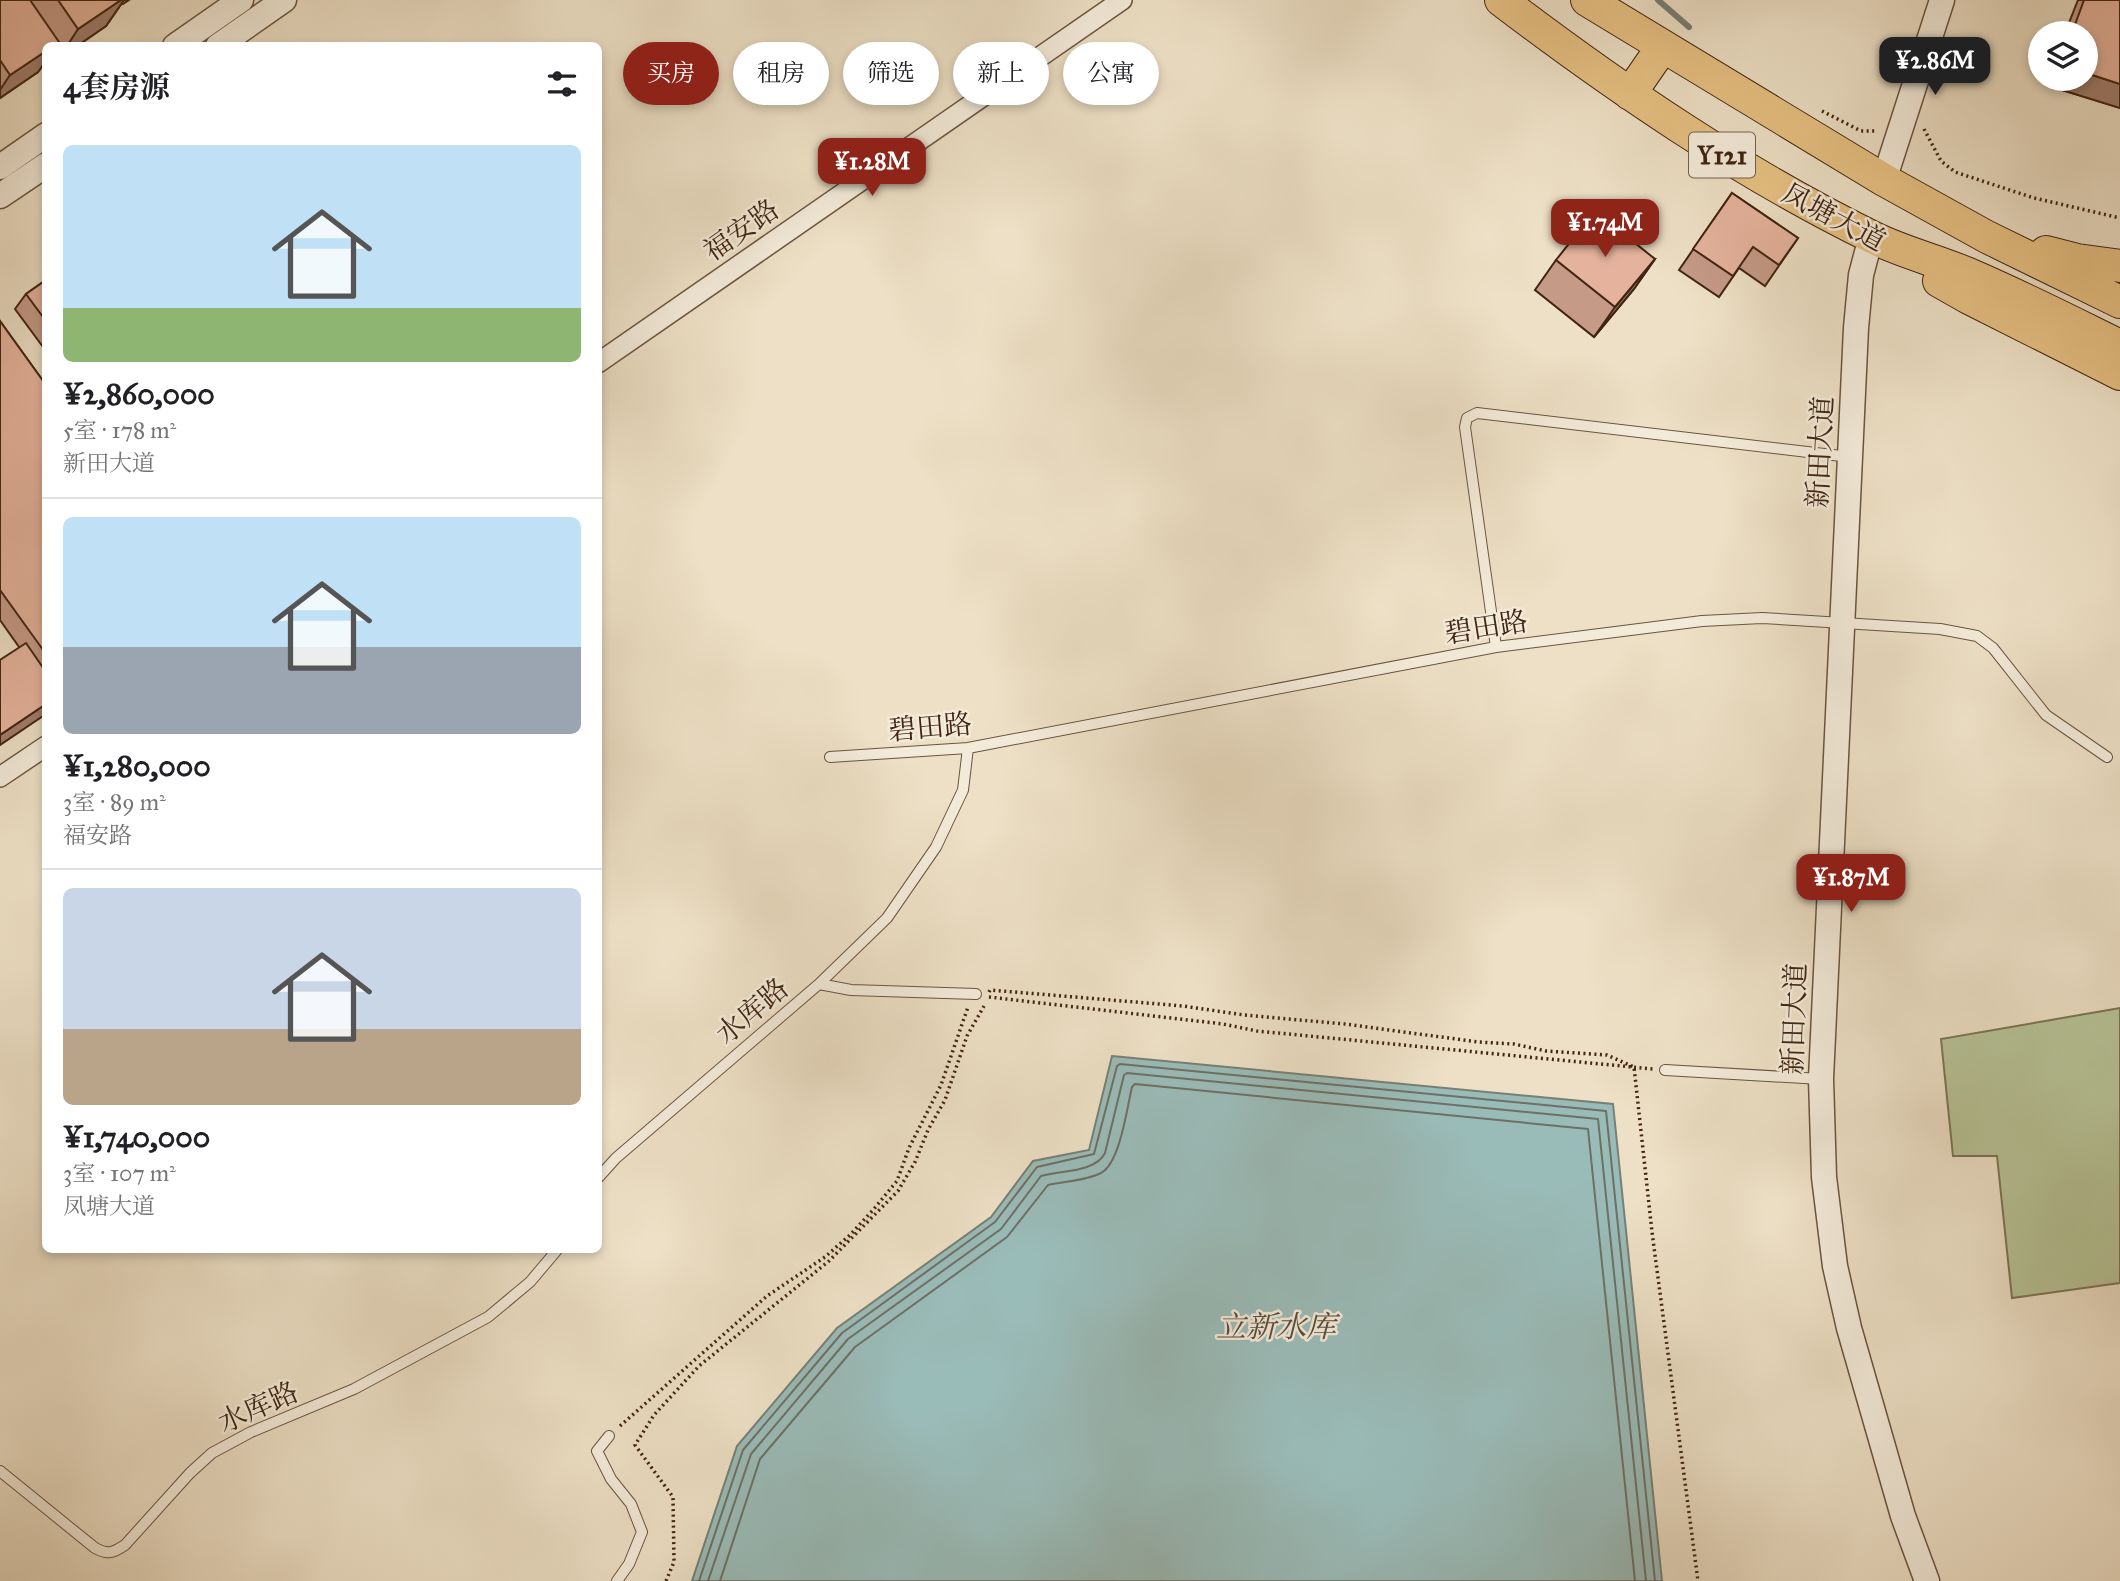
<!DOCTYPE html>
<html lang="zh">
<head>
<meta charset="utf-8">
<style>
  body { margin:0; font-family:"IM FELL Great Primer","Noto Serif SC",serif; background:#f6f6f6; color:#202124; height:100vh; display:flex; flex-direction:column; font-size:26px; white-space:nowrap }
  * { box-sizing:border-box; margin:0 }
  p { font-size:23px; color:#757577 }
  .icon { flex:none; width:38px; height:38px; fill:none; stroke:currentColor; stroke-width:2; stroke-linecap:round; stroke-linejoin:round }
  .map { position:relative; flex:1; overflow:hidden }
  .details { position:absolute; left:42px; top:42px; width:560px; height:1211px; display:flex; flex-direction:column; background:#fff; border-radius:10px; box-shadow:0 4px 10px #0003 }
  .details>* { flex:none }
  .top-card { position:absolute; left:623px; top:42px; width:665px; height:63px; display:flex; gap:14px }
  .tools { position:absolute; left:2028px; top:21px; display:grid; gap:14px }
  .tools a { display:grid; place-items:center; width:70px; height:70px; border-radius:50%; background:#fff; box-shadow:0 4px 10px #0003; font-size:35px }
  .price { position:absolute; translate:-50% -60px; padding:0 16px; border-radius:14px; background:#8f2418; color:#fff; font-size:23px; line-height:46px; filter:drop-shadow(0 2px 4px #0008) }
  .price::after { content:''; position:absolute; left:50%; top:42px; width:21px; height:16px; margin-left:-10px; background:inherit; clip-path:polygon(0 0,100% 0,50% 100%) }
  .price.on { background:#222; color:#fff }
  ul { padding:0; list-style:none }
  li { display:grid; align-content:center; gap:14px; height:371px; padding:0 21px }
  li+li { border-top:2px solid #e0e0e0 }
  li span { display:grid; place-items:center; height:217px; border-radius:10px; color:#555 }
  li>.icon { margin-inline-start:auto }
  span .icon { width:126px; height:126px; fill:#fffc; stroke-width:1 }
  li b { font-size:30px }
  h2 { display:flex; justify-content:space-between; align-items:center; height:84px; padding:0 21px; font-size:30px }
  .pill { padding:0 24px; border-radius:32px; background:#fff; box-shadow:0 4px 10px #0003; font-size:24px; line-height:63px }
  .pill.on { background:#8f2418; color:#fff }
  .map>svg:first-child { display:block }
  .green { fill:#b6c397; stroke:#7c7454; stroke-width:2 }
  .water { fill:#9abcb9; stroke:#768076; stroke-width:2 }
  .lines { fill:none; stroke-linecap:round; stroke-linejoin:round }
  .shore { stroke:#6e7066; stroke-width:2 }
  .stream { stroke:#768076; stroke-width:6 }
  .service-casing { stroke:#6c543f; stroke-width:12 }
  .minor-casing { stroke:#6c543f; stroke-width:22 }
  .tertiary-casing { stroke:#6c543f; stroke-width:27 }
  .primary-casing { stroke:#412512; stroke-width:34 }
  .path { stroke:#412512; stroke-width:3.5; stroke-dasharray:2 3.5; stroke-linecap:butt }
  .service { stroke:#f3ebda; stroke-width:10 }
  .minor { stroke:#f3ebda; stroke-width:19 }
  .tertiary { stroke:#f3ebda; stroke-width:24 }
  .primary { stroke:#e6c083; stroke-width:32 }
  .wall { fill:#c59a87; stroke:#412512; stroke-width:2 }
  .shaded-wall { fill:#a07d6e; stroke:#412512; stroke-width:2 }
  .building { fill:#e5b39d; stroke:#412512; stroke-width:2 }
  .labels { text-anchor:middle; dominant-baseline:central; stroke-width:5; stroke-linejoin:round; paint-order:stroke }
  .shield { fill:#f3ebda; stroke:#76604e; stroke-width:2 }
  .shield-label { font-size:26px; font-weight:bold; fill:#412512 }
  .street-label { font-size:28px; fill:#412512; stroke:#f3ebda }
  .water-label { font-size:30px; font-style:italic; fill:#574b3c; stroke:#f3ebda }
</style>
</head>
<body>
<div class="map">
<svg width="2120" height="1581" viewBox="0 0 2120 1581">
  <rect width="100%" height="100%" fill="#ede0c6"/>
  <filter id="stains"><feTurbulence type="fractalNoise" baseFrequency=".00286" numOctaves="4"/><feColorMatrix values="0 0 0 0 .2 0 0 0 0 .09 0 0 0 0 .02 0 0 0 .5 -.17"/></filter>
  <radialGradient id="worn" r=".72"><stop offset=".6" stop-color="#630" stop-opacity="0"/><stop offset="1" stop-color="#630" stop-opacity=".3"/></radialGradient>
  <path class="green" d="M2120,1008V1283L2012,1298L1997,1156H1953L1941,1039Z"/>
  <path class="water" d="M1112,1056L1613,1104L1662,1581H692L737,1446L837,1328L991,1217L1033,1161L1089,1150Z"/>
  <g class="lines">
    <path class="shore" d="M699,1581L743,1450L842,1333L995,1222L1037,1167L1094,1154L1117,1066L1120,1064L1606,1111L1655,1581
      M708,1581L751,1454L848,1339L1001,1229L1041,1176C1060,1170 1095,1173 1105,1153L1124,1075L1127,1073L1598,1119L1646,1581
      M720,1581L760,1459L855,1347L1007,1237L1048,1185C1064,1181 1086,1181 1101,1173C1120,1163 1127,1108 1132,1087L1135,1084L1588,1129L1635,1581"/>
    <path class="stream" d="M1658,0L1689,27"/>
    <defs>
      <path id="service" d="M1496,647L1465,427L1467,418L1477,413L1850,457
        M830,757L968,748L1496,647L1702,621L1762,618L1940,629L1977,636L1993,648L2046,715L2107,757
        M819,984L887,918L936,847L963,790L968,748
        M1665,1070L1821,1079
        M598,1178L616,1158L819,984L851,990L976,994
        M609,1436L597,1451L611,1479L631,1504L642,1532L629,1564L617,1581
        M0,1471L95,1548C108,1555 113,1553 125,1545L190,1473L212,1453L251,1432L354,1389L488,1317L530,1282L557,1250"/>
      <path id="minor" d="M598,363L1122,0
        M0,777L46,746"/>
      <path id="tertiary" d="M175,46L241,0
        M218,46L284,0
        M0,167L46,135
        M1884,180L1942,0
        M0,196L46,165
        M1871,237L1861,275L1856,328L1821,1079L1824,1177L1835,1266L1849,1328L1903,1516L1927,1581"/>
      <path id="primary" d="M1501,0C1618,89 1740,172 1872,237C1902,252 1935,260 1966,273C2018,295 2069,321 2120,346
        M1587,0L1884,180L1987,237L2120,302
        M1630,94L1663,46
        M2046,252L2077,260L2120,266
        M1939,281L1969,298L2120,374"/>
    </defs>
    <use href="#service" class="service-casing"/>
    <use href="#minor" class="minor-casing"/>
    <use href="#tertiary" class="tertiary-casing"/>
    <use href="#primary" class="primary-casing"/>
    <path class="path" d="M1822,111L1861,131H1876
      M1924,129L1941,161L1955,172L2034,198L2120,218
      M989,992L990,990L1183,1006L1244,1015L1345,1024L1478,1042L1514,1044L1546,1051L1607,1055L1634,1067L1652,1232L1698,1581
      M989,997L1223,1024L1257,1031L1653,1069
      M620,1426L767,1296L825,1257L850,1235L873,1210L897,1181L909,1148L941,1085L968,1007
      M666,1581L674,1562L673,1497L635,1445L654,1415L699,1366L829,1261L898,1191L915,1162L928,1130L945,1100L967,1036L984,1006"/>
    <use href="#service" class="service"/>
    <use href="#minor" class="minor"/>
    <use href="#tertiary" class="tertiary"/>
    <use href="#primary" class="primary"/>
  </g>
  <path class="wall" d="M0,0H129L123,4L122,3L106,26L77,46H46V61L38,72L0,98Z
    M2078,0H2120V108L2062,90L2066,80L2062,79H2086V33H2065Z
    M1732,193L1798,238L1765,286L1739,268L1719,297L1679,270Z
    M1655,259L1634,289L1594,337L1535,290L1556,260Z
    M46,280V351L15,309L26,294Z
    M0,321L46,385V714L19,647L0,620Z"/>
  <path class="shaded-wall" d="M121,0H124L106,26L77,46H67L78,29Z
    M46,51V61L38,72L0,98V90L10,75Z
    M2086,73L2120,84V108L2062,90L2070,79H2086Z
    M1655,259L1634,289L1594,337L1615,307Z
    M46,704V714L0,745V735Z"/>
  <path class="building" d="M0,0H30L59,42L54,46H46V51L10,75L0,60Z
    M58,0H121L78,29Z
    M2084,0H2120V84L2086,73V33H2072Z
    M1732,193L1798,238L1779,265L1753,247L1733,276L1693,249Z
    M1595,211L1655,259L1615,307L1556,260Z
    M46,280V321L26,294Z
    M0,321L46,385V654L0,590Z
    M26,643L46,672V704L0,735V660Z"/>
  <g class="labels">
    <rect class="shield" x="1689" y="132.5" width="66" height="45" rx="5"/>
    <g class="shield-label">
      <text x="1722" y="155">Y121</text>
    </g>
    <g class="street-label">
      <text transform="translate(1834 217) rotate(28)">凤塘大道</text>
      <text transform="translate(741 230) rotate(-35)">福安路</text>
      <text transform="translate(1820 452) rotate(-87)">新田大道</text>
      <text transform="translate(1486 627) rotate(-9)">碧田路</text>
      <text transform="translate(930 727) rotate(-5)">碧田路</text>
      <text transform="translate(752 1011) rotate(-40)">水库路</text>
      <text transform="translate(1794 1019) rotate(-88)">新田大道</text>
      <text transform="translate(258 1407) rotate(-24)">水库路</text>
    </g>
    <g class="water-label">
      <text x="1276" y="1327">立新水库</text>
    </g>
  </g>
  <rect width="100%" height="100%" filter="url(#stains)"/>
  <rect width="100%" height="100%" fill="url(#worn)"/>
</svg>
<div class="tools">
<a><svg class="icon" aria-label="layers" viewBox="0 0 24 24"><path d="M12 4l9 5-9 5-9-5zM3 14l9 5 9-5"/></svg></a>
</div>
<b class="price on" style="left:1935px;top:97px">¥2.86M</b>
<b class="price" style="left:872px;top:198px">¥1.28M</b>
<b class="price" style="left:1605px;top:259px">¥1.74M</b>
<b class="price" style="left:1851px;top:914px">¥1.87M</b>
<div class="top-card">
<a class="pill on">买房</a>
<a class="pill">租房</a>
<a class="pill">筛选</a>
<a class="pill">新上</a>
<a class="pill">公寓</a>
</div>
<section class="details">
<h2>4套房源<svg class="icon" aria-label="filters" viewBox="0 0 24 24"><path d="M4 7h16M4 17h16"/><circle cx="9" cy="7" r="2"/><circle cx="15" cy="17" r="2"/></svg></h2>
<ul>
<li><span style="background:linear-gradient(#bfe0f5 75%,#8fb573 0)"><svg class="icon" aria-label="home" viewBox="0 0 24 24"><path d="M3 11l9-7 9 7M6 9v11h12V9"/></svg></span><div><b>¥2,860,000</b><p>5室 · 178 m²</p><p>新田大道</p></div></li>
<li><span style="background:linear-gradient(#bfe0f5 60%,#9aa5b1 0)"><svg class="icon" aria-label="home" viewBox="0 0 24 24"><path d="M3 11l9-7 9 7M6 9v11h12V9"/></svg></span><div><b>¥1,280,000</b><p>3室 · 89 m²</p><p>福安路</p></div></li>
<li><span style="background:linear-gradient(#c9d6e8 65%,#b9a48a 0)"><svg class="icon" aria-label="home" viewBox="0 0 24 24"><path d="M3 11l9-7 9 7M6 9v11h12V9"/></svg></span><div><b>¥1,740,000</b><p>3室 · 107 m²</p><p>凤塘大道</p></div></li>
</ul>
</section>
</div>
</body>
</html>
